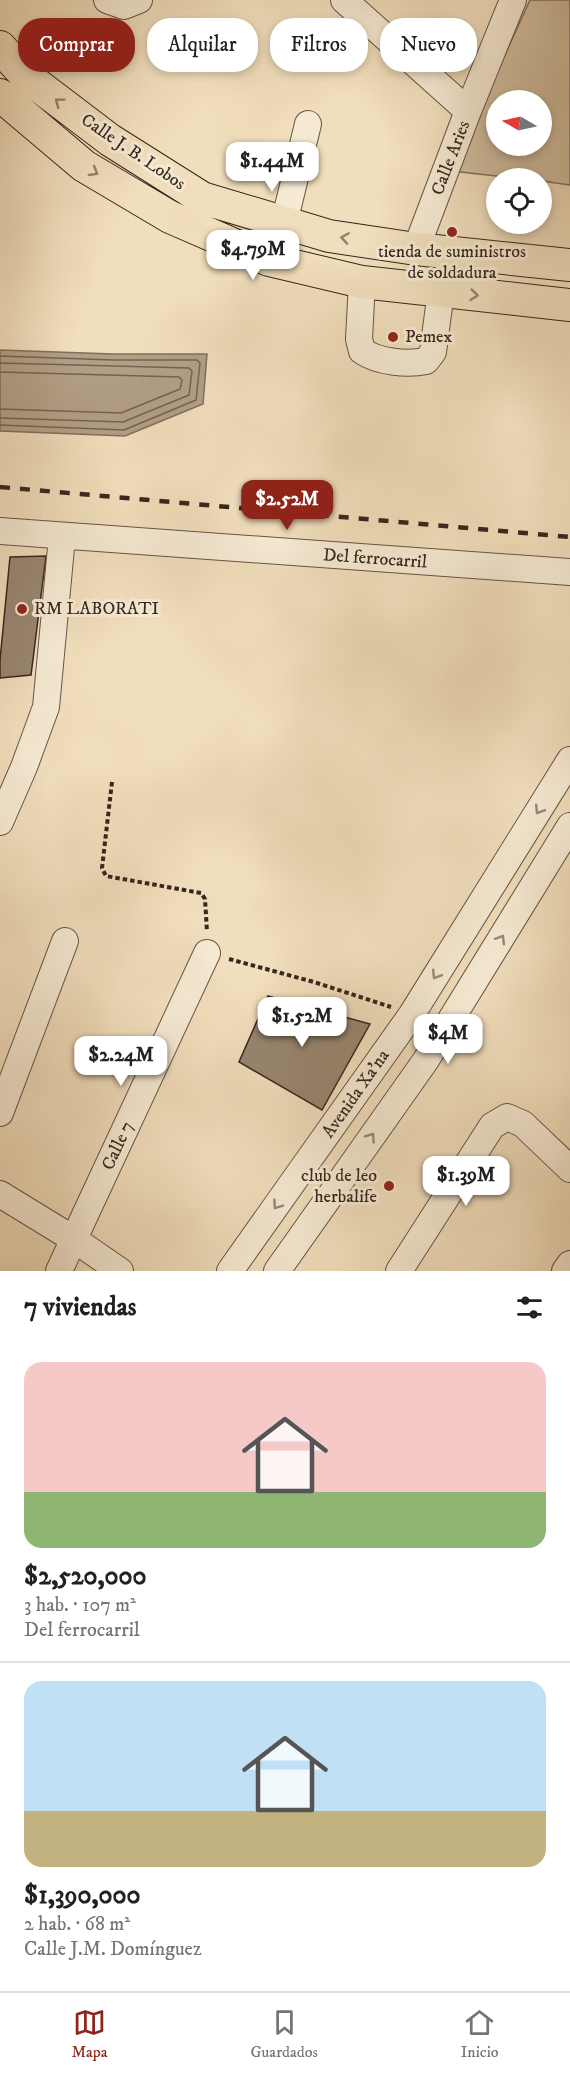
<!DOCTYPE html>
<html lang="es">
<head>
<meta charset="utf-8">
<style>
  body { margin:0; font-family:"IM FELL DW Pica",serif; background:#f6f6f6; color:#202124; height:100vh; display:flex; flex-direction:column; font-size:22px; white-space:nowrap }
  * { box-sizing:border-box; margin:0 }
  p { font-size:20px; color:#757577 }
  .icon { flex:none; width:33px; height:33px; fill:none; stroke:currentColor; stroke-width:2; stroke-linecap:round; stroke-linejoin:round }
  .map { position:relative; height:1271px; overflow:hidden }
  .sheet { display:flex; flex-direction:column; background:#fff; flex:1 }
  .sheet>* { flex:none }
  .guide { position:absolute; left:18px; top:18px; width:534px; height:54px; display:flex; gap:12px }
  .needle { width:39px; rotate:279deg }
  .controls { position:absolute; left:486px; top:90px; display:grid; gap:12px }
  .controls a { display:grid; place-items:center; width:66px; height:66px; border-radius:50%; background:#fff; box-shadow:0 3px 9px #0003; font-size:30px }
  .price { position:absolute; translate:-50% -51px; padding:0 14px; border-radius:12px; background:#fff; color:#222; font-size:20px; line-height:39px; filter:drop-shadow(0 2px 3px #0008) }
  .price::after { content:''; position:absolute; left:50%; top:36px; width:18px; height:14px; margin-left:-9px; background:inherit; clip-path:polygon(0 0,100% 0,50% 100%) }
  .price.current { background:#8f2418; color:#fff }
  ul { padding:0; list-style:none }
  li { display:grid; align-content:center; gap:12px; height:318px; padding:0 24px }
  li+li { border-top:2px solid #e0e0e0 }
  li span { display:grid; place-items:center; height:186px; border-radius:18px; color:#555 }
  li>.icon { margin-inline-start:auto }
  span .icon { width:108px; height:108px; fill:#fffc; stroke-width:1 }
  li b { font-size:26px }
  h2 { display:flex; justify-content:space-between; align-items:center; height:72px; padding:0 24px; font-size:26px }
  .pill { padding:0 21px; border-radius:24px; background:#fff; box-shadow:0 3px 9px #0003; font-size:21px; line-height:54px }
  .pill.current { background:#8f2418; color:#fff }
  .menu { display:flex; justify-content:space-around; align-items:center; height:84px; border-top:2px solid #e0e0e0; background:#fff; font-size:16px; color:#757577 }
  .menu a { display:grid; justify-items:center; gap:3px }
  .menu .current { color:#8f2418 }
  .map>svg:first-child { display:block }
  .green { fill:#d1bfa1; stroke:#847260; stroke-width:1.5; fill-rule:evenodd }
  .water { fill:#b29f86; stroke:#816e5c; stroke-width:1.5 }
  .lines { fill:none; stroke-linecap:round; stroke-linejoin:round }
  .shore { stroke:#746252; stroke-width:1.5 }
  .building { fill:#988570; stroke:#37251e; stroke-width:1.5 }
  .minor-casing { stroke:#665346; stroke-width:28 }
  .major-casing { stroke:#37251e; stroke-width:34 }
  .path { stroke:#37251e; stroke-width:4; stroke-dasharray:4.5 3; stroke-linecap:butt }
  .minor { stroke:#f6ead3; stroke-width:26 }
  .major { stroke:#f1debc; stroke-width:32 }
  .rail { stroke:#37251e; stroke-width:4.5; stroke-dasharray:10 10; stroke-linecap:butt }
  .oneway { stroke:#94826d }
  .oneway2 { stroke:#968878 }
  .poi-dot { fill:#8f2418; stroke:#f6ead3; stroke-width:2 }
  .labels { text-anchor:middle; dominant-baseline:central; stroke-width:6; stroke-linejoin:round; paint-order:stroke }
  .street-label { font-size:18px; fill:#37251e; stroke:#f6ead3 }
  .poi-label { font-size:18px; fill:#37251e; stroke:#f6ead3; text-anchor:start }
</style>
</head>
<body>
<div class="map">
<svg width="570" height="1271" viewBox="0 0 570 1271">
  <rect width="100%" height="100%" fill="#f1debc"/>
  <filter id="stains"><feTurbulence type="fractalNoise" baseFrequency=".00333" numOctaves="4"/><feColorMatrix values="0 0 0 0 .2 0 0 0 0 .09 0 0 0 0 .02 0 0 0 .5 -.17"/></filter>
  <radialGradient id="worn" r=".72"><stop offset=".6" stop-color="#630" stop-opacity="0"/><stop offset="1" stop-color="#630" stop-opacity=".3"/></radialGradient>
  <path class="green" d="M530,0H570V185L542,181V178H515L452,171ZM496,100H542V146H496Z"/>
  <path class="water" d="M0,350L113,354H207L203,404L125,436L0,431Z"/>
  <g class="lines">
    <path class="shore" d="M0,356L113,360H197L200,363L196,400L124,430L0,425
      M0,363L189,368L192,371L189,395L123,422L0,418
      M0,372L179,377L182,380L180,389L121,413L0,409"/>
  </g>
  <path class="building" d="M46,556L31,675L0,678V660L10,557Z
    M268,996L370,1024L322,1110L239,1062Z"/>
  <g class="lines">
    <defs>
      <path id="minor" d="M107,0L124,6L139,0
        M344,0L468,111
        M284,223L308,124
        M416,249L468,111L513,0
        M362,282L359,339L362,351C378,362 407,365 426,361L433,352L441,291
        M0,531L570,572
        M0,822L24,767L46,707L62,537
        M0,1113L65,941
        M0,1194L75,1240L120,1271
        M59,1271L207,953
        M230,1271L412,1014L570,760
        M277,1271L426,1060L570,826
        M399,1271L492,1126L507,1117L523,1124L570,1169
        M565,1271L570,1264"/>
      <path id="major" d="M0,47L27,77L110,140L202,198L329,236L416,249L570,265
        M0,95L84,166L170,217L269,260L362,282L570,305"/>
    </defs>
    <use href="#minor" class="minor-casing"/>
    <use href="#major" class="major-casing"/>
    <path class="path" d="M112,782L102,868L106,876L201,893L205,899L207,932
      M229,959L314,982L391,1007"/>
    <use href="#minor" class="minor"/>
    <use href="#major" class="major"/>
    <path class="rail" d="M0,487L570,537"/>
  </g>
  <defs><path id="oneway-chevron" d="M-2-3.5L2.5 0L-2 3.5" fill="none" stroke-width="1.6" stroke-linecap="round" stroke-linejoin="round" transform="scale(1.5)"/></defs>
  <g class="oneway">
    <use href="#oneway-chevron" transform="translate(59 102) rotate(-143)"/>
    <use href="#oneway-chevron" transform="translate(94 172) rotate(31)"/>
    <use href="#oneway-chevron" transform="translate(345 238) rotate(-171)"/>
    <use href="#oneway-chevron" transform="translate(474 295) rotate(6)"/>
  </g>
  <g class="oneway2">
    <use href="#oneway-chevron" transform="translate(539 810) rotate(122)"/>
    <use href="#oneway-chevron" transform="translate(501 939) rotate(-58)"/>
    <use href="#oneway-chevron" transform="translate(436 975) rotate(122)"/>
    <use href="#oneway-chevron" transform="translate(371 1137) rotate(-55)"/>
    <use href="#oneway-chevron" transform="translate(277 1205) rotate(125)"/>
  </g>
  <g class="poi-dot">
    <circle cx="452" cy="232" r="6"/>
    <circle cx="393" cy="337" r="6"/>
    <circle cx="22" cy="609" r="6"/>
    <circle cx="389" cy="1186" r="6"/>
  </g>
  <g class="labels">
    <g class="street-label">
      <text transform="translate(133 152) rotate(34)">Calle J. B. Lobos</text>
      <text transform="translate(451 158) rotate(-69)">Calle Aries</text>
      <text transform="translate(375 559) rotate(4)">Del ferrocarril</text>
      <text transform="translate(356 1094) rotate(-55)">Avenida Xa'na</text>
      <text transform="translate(118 1146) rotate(-65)">Calle 7</text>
    </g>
    <g class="poi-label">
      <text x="452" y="252" text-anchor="middle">tienda de suministros<tspan x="452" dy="21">de soldadura</tspan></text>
      <text x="405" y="337">Pemex</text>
      <text x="34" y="609">RM LABORATI</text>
      <text x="377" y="1176" text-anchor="end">club de leo<tspan x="377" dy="21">herbalife</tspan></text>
    </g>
  </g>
  <rect width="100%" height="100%" filter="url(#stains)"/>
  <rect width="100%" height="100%" fill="url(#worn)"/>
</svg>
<div class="controls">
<a><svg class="needle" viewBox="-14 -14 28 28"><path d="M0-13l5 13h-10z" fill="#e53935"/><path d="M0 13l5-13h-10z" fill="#757577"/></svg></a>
<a><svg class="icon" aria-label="locate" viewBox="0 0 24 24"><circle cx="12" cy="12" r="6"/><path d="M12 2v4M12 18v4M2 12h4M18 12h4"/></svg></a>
</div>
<b class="price" style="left:272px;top:193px">$1.44M</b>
<b class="price" style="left:253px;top:281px">$4.79M</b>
<b class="price current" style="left:287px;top:531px">$2.52M</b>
<b class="price" style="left:302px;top:1048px">$1.52M</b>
<b class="price" style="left:448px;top:1065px">$4M</b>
<b class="price" style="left:121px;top:1087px">$2.24M</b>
<b class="price" style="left:466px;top:1207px">$1.39M</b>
<div class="guide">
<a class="pill current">Comprar</a>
<a class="pill">Alquilar</a>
<a class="pill">Filtros</a>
<a class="pill">Nuevo</a>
</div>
</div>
<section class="sheet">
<h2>7 viviendas<svg class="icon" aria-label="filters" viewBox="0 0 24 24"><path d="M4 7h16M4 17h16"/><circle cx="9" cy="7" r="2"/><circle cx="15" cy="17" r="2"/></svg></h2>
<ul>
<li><span style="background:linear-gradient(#f6c9c9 70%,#8fb573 0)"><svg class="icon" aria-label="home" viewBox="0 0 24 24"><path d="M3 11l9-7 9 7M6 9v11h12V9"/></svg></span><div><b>$2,520,000</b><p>3 hab. · 107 m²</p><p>Del ferrocarril</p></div></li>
<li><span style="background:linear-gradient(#bfe0f5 70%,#c2b280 0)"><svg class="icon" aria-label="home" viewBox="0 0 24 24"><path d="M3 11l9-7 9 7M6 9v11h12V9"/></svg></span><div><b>$1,390,000</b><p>2 hab. · 68 m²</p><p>Calle J.M. Domínguez</p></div></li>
</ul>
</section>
<nav class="menu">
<a class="current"><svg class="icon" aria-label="map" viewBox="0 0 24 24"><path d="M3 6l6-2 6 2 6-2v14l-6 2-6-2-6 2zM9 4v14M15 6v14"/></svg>Mapa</a>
<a><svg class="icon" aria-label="saved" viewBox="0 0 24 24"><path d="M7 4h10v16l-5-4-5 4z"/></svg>Guardados</a>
<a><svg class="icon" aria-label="home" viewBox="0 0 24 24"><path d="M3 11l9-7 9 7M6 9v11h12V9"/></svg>Inicio</a>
</nav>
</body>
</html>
